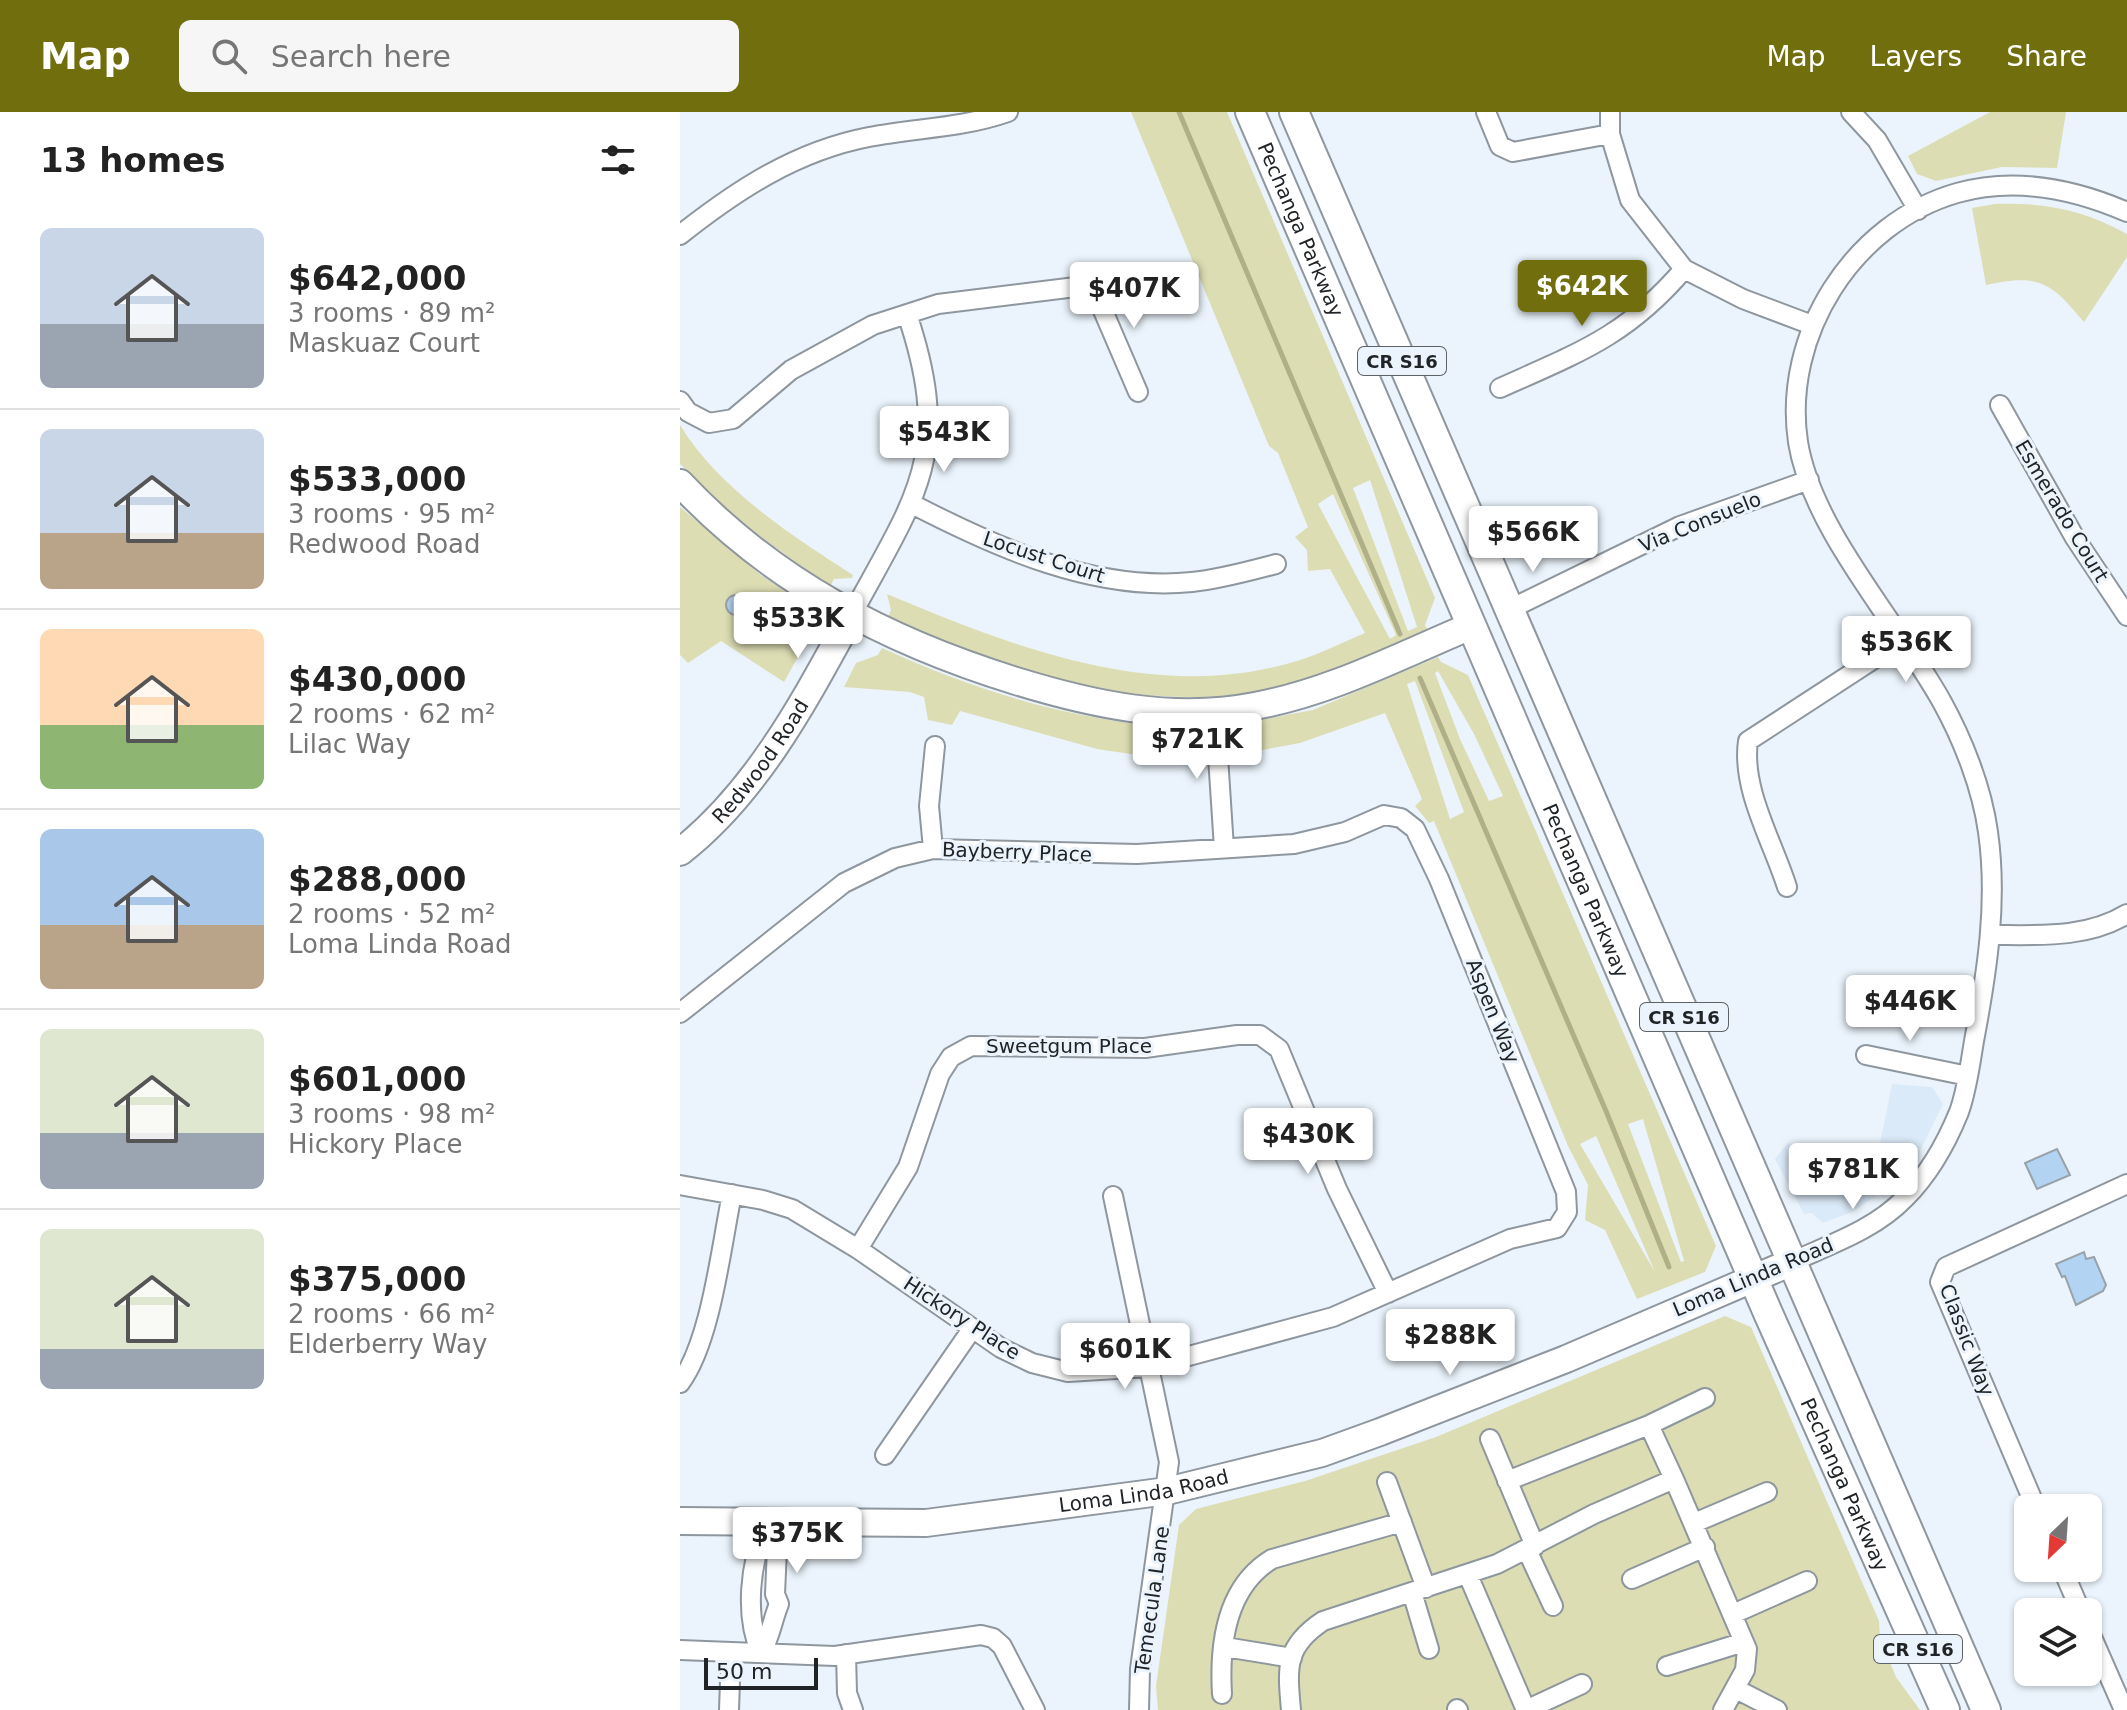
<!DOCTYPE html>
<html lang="en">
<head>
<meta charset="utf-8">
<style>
  body { margin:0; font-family:"DejaVu Sans",sans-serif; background:#f6f6f6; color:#222; height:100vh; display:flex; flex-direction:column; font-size:30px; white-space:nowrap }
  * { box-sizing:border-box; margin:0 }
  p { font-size:26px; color:#767676 }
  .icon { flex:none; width:44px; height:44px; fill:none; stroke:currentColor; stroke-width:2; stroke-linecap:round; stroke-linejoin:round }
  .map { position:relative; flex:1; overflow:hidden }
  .sheet { display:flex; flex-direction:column; background:#fff; width:680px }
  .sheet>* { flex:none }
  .needle { width:52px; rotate:205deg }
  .tools { position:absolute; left:1334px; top:1382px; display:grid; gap:16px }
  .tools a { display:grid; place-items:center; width:88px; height:88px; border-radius:12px; background:#fff; box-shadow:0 2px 6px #0004; font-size:40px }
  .scale { position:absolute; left:24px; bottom:20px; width:114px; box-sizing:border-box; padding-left:8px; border:4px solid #202427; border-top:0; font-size:22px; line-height:28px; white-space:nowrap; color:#202427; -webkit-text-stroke:6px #ebf4fc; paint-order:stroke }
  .price { position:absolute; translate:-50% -68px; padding:0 18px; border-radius:8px; background:#fff; color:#222; font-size:26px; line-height:52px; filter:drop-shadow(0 2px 4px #0008) }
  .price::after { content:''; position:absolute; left:50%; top:48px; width:24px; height:18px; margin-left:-12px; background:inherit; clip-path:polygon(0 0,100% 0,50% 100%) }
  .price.selected { background:#716e0e; color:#fff }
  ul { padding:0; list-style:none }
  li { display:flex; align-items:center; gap:24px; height:200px; padding:0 40px }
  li+li { border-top:2px solid #e0e0e0 }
  li span { display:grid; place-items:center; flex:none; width:224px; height:160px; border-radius:12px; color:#555 }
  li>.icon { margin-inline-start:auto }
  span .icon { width:96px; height:96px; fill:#fffc; stroke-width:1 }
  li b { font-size:34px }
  h2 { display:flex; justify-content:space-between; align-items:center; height:96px; padding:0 40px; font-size:34px }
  header { display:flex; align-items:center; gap:48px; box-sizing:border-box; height:112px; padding:0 40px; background:#716e0e; color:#fff }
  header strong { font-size:38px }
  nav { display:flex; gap:44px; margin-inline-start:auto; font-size:28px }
  .search { width:560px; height:72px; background:#f6f6f6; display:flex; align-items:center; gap:20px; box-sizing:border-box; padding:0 28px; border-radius:12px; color:#767676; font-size:30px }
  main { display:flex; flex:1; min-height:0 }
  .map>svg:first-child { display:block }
  .built { fill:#dbeaf8 }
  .green { fill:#ddddb4; fill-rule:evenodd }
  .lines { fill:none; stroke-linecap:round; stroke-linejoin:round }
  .stream { stroke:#b0b088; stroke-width:5 }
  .building { fill:#b2d3f1; stroke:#9aa2a9; stroke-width:2 }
  .street-casing { stroke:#8e969e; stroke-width:22 }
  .secondary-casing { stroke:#8e969e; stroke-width:30 }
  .primary-casing { stroke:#8e969e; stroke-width:32 }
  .street { stroke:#fff; stroke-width:18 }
  .secondary { stroke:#fff; stroke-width:26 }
  .primary { stroke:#fff; stroke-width:28 }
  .labels { text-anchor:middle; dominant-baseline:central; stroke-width:6; stroke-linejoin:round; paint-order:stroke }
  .shield { fill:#ebf4fc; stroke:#5d6267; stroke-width:2 }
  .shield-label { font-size:18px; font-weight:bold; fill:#202427 }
  .street-label { font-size:20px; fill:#202427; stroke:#ebf4fc }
</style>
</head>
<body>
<header>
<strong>Map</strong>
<div class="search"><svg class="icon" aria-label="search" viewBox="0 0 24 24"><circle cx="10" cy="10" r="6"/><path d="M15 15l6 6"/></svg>Search here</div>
<nav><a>Map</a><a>Layers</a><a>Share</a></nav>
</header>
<main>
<section class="sheet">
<h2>13 homes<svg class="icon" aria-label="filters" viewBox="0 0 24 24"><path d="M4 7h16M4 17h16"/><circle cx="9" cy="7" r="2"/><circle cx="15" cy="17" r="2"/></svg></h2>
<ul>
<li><span style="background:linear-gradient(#c9d6e8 60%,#9aa5b1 0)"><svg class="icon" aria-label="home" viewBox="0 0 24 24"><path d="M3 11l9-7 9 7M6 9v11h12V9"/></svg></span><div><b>$642,000</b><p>3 rooms · 89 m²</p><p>Maskuaz Court</p></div></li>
<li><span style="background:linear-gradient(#c9d6e8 65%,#b9a48a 0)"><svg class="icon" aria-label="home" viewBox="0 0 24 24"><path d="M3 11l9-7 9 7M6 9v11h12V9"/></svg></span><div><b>$533,000</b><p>3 rooms · 95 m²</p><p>Redwood Road</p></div></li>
<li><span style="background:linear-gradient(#ffd9b3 60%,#8fb573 0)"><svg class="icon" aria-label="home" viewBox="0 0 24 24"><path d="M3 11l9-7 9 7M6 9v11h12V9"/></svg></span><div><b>$430,000</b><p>2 rooms · 62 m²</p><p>Lilac Way</p></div></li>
<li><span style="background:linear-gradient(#a9c7e8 60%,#b9a48a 0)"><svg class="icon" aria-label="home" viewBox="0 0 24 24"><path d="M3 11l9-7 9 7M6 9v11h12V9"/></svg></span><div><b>$288,000</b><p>2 rooms · 52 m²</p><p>Loma Linda Road</p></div></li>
<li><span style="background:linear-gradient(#dfe7d0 65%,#9aa5b1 0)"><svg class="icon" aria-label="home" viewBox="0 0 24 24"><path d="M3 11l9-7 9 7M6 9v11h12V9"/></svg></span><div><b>$601,000</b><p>3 rooms · 98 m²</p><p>Hickory Place</p></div></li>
<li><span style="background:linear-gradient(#dfe7d0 75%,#9aa5b1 0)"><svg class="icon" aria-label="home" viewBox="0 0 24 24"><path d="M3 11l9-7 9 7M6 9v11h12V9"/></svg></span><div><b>$375,000</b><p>2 rooms · 66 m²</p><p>Elderberry Way</p></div></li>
</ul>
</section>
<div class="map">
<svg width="1447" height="1598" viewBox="0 0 1447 1598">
  <rect width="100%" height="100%" fill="#ebf4fc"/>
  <path class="built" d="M1212,972L1252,975L1263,992L1239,1041L1211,1074L1172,1100L1143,1111L1132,1101L1124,1102L1095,1047L1108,1031L1194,1061Z"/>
  <path class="green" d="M451,0H547L755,486L745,513L748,519C707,536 666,556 624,569C483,611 337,564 207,507L211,498L207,482C336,536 476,592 617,549C640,542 663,530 685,521L650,457L628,459L627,438L615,425L628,415L598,341L589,334ZM690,368L737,515L728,519L673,376ZM653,382L716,523L710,527L638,392Z
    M1310,0H1386L1377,56L1322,55L1256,69L1237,62L1228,44Z
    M1315,92C1363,90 1405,98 1447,122V145L1404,210C1370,169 1359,162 1306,173L1292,96Z
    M0,313C39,377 111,423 173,463L172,466L154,467L150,475L63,412L0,352Z
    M0,395L81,463L128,495L124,502L129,525L104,570L41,529L8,551L0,543Z
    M202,536C298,580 397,610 502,616V624L519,633V644H464L417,637L280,599L272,613L248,608L244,585L230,580L164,575L176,551L198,543Z
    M758,545L761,550L788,563L1036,1134L1025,1160L957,1187L925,1118L905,1108L908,1073L888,1034L754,709L749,711L735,694L742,687L705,601L620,631L555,643V633L566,618L564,611L633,598ZM758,559L794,622L823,684L809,689L780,627L755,561ZM735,569L784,700L770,707L727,572ZM963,1007L1004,1149L1001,1150L948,1012ZM916,1024L975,1160L900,1032Z
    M1045,1204L1071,1215L1199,1509L1200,1526L1216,1565L1240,1598H478L476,1574L499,1413L516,1397L625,1369L756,1325Z"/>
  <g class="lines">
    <path class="stream" d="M499,0L720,522
      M740,566L926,999L989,1155"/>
  </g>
  <path class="building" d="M46 493a10 10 0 1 1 20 0a10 10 0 1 1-20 0Z
    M1377,1037L1390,1063L1357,1077L1345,1051Z
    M1404,1140L1406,1147L1414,1145L1426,1173L1423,1179L1396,1193L1385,1164L1382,1165L1376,1152Z"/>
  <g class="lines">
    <defs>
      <path id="street" d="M806,0L820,34L833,40L930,22
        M930,0V22L950,88L1004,157L1063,187L1132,213
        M1171,0L1197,28L1238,98
        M0,123C57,78 116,39 189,25C235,16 283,16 328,0
        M820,276C898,241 947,224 1004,157
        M0,289L8,300L29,311L53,307L111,258L193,213L258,192L412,173L458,280
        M1320,293L1395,426L1447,504
        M232,392C317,436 415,480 512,470C541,467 569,459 596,452
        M828,498L1000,414L1129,368
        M171,504C236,384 274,342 227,202
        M535,599L544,736
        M253,737L249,694L255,634
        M1107,775C1093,730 1061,677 1068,629L1223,528
        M1311,823C1357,823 1406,827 1447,802
        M0,901L164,771L215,746L253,737L457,742L614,732L665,720L704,703L721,706L735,717L759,767L886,1080L887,1100L877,1116L830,1127L653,1205L468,1255L388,1260L352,1251L321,1236L178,1137L112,1097L83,1088L0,1073
        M1186,943L1288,964
        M433,1084L489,1350L460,1557L459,1598
        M178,1137L228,1055L260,962L271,945L291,934L465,936L557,923H580L599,937L657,1077L708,1181
        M1112,1150C1151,1132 1194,1118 1225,1086C1249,1062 1266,1032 1279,1000C1287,978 1290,953 1294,929C1307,860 1318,790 1308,720C1302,676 1283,628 1262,590C1219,512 1132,418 1118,330C1102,223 1173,111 1277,81C1334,65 1394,77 1447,100
        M0,1271C31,1230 41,1135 52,1082
        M969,1313L1025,1286
        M810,1327L855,1434
        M205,1343L292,1217
        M827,1369L969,1313L994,1367
        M707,1370L746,1476
        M1356,1396L1260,1170L1266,1155L1447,1072
        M1014,1411L1087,1380
        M847,1438L873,1494
        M1382,1456L1401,1500
        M788,1463L846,1598
        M952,1467L1025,1435
        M732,1480L749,1537
        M1053,1502L1127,1469
        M1408,1516L1444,1598
        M545,1535L612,1546
        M0,1538L155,1544L301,1523L313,1526L322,1534L355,1598
        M81,1541C91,1524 92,1509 99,1492L95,1482L97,1437L87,1412
        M81,1541C64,1503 70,1450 87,1412
        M166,1542L167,1581L173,1598
        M987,1554L1064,1530
        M1056,1577L1097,1598
        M542,1582C539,1532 546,1475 592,1447L722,1410
        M777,1597L778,1598
        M49,1598L51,1540
        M611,1598C607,1555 605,1534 643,1509L817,1452L914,1402L994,1367L1067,1537L1065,1558L1043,1598
        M846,1598L902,1572"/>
      <g id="secondary">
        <path d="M0,371C93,470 207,529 336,569C414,593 493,610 575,594C651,580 719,544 791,514"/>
        <path id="s1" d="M0,740C77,680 125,588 171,504"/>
        <path id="s2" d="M0,1409L246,1411L487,1379L642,1341L700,1320L886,1247L1112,1150"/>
      </g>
      <g id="primary">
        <path id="s3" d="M570,0L1088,1201L1265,1598"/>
        <path d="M614,0L1306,1598"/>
      </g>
    </defs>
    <use href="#street" class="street-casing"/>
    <use href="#secondary" class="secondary-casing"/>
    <use href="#primary" class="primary-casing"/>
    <use href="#street" class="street"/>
    <use href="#secondary" class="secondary"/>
    <use href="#primary" class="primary"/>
  </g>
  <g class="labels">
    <g class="shield">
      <rect x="678" y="235" width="88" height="28" rx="6"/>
      <rect x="960" y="891" width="88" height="28" rx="6"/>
      <rect x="1194" y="1523" width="88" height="28" rx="6"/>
    </g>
    <g class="shield-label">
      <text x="722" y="249">CR S16</text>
      <text x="1004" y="905">CR S16</text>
      <text x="1238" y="1537">CR S16</text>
    </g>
    <g class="street-label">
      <text stroke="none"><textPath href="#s3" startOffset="128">Pechanga Parkway</textPath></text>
      <text transform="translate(1382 399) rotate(59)">Esmerado Court</text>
      <text transform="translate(1020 410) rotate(-22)">Via Consuelo</text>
      <text transform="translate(364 445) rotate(18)">Locust Court</text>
      <text stroke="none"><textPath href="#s1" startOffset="122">Redwood Road</textPath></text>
      <text transform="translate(337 740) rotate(2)">Bayberry Place</text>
      <text stroke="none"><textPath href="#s3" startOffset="848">Pechanga Parkway</textPath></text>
      <text transform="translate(813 899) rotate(68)">Aspen Way</text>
      <text x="389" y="934">Sweetgum Place</text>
      <text transform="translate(1073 1165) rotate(-23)">Loma Linda Road</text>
      <text transform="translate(282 1206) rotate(33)">Hickory Place</text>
      <text transform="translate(1287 1228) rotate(69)">Classic Way</text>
      <text stroke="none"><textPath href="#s3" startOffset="1496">Pechanga Parkway</textPath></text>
      <text stroke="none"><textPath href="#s2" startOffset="466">Loma Linda Road</textPath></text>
      <text transform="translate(472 1488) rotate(-82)">Temecula Lane</text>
    </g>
  </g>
</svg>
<div class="tools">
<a><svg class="needle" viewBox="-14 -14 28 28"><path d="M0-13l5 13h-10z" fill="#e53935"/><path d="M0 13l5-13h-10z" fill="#767676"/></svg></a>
<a><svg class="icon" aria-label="layers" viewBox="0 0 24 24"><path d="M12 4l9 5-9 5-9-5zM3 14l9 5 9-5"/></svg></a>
</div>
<div class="scale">50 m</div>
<b class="price selected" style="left:902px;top:216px">$642K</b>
<b class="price" style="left:454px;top:218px">$407K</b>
<b class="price" style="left:264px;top:362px">$543K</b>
<b class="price" style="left:853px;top:462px">$566K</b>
<b class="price" style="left:118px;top:548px">$533K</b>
<b class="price" style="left:1226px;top:572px">$536K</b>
<b class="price" style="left:517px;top:669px">$721K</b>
<b class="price" style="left:1230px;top:931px">$446K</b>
<b class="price" style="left:628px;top:1064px">$430K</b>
<b class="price" style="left:1173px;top:1099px">$781K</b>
<b class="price" style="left:770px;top:1265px">$288K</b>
<b class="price" style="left:445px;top:1279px">$601K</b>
<b class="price" style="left:117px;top:1463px">$375K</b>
</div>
</main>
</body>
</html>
